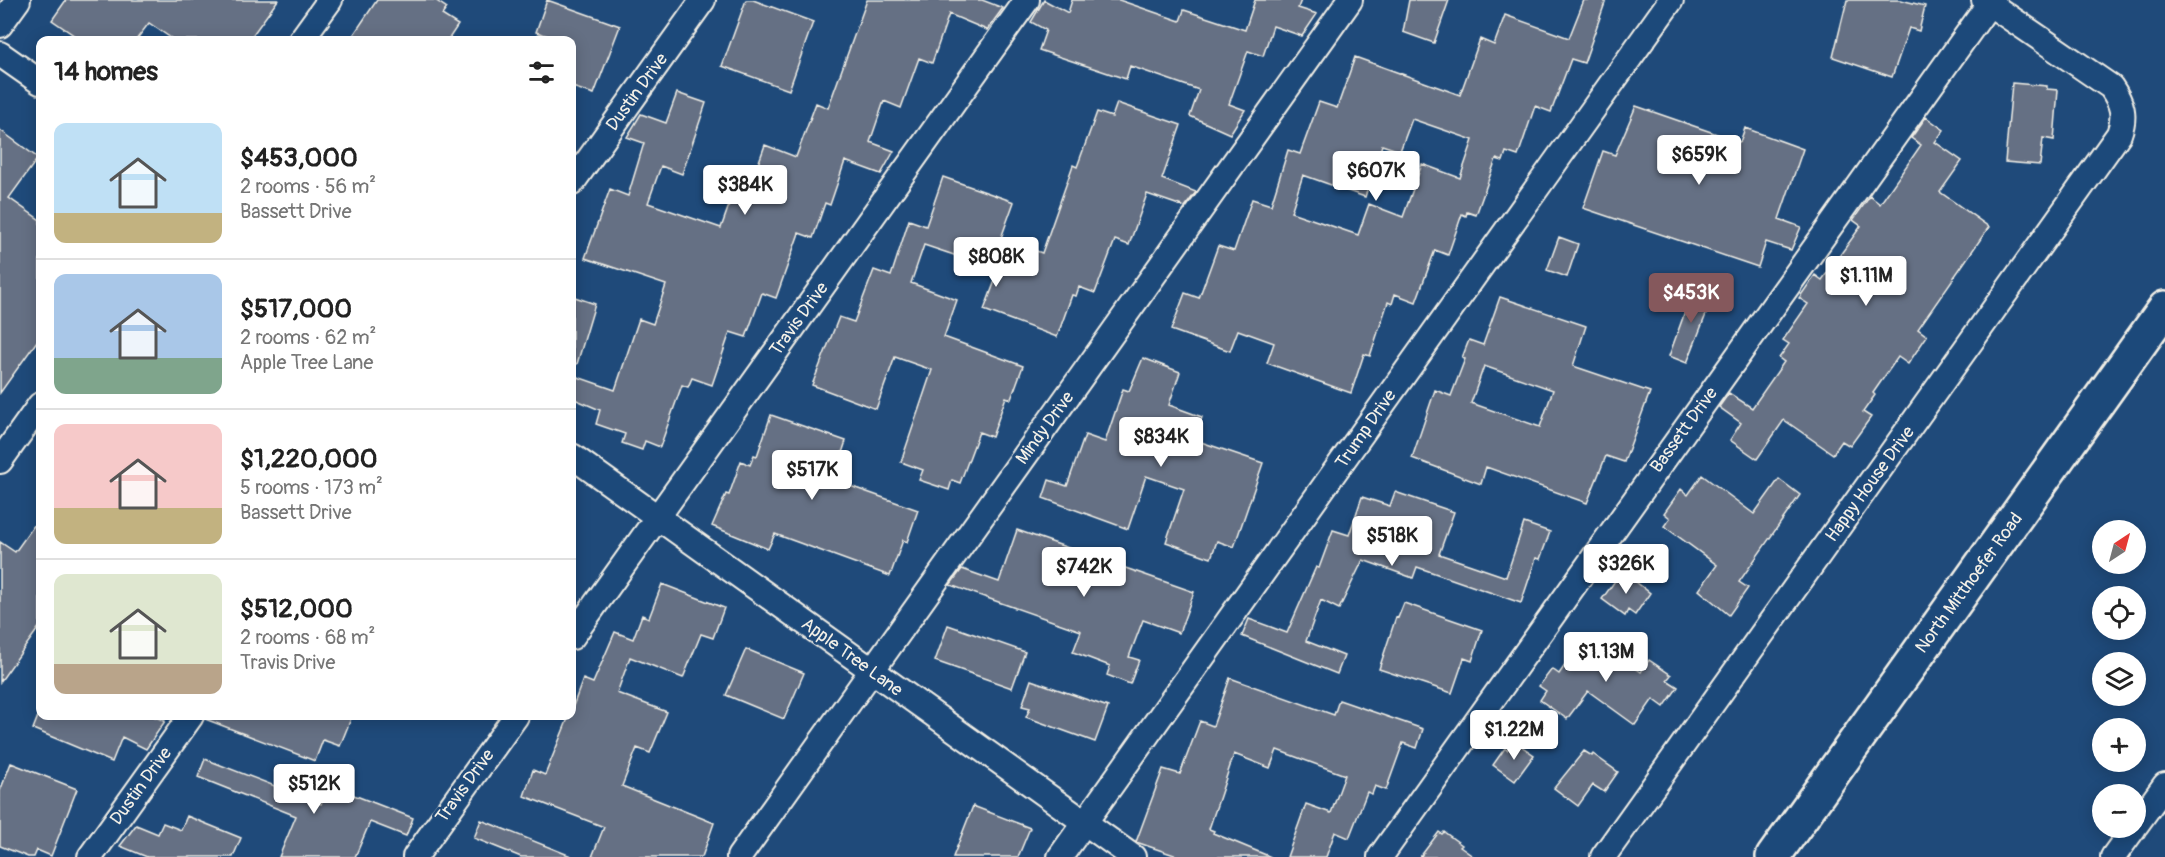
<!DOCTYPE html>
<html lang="en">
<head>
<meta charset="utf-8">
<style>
  body { margin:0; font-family:Pangolin,sans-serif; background:#f6f6f6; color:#222; height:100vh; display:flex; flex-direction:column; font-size:22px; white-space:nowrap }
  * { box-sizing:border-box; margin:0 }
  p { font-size:20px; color:#767676 }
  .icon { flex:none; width:33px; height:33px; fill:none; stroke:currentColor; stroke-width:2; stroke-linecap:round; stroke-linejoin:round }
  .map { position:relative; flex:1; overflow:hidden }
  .panel { position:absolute; left:36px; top:36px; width:540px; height:684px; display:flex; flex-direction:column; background:#fff; border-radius:12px; box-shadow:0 3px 15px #0003 }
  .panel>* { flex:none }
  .needle { width:39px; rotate:36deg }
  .buttons { position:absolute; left:2092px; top:520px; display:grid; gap:12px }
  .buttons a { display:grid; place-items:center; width:54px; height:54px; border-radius:50%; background:#fff; box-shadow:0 3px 15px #0003; font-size:30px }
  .price { position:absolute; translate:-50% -51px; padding:0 14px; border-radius:6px; background:#fff; color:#222; font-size:20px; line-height:39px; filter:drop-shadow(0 2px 3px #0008) }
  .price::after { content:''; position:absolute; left:50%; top:36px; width:18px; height:14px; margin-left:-9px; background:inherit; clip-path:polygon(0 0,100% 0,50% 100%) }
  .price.active { background:#85585c; color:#fff }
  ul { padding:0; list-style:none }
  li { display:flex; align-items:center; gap:18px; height:150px; padding:0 18px }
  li+li { border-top:2px solid #e0e0e0 }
  li span { display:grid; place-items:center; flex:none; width:168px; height:120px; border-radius:12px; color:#555 }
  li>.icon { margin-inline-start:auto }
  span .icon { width:72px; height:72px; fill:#fffc; stroke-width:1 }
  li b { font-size:26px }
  h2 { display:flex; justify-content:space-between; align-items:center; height:72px; padding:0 18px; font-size:26px }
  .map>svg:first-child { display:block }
  .building { fill:#657084; stroke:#f4f1e8; stroke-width:1.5; fill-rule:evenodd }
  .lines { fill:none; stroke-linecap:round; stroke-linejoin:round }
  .street-casing { stroke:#f4f1e8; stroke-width:28 }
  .secondary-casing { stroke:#f4f1e8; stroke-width:38 }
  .street { stroke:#1f4a7a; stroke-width:24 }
  .secondary { stroke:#1f4a7a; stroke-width:33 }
  .labels { text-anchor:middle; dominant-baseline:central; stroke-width:5; stroke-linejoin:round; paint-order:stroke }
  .street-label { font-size:18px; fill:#f4f1e8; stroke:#1f4a7a }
</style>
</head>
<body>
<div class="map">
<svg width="2165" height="857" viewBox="0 0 2165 857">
  <rect width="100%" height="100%" fill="#1f4a7a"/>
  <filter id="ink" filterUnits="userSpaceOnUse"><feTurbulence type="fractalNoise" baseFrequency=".0167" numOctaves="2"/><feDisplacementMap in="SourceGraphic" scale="12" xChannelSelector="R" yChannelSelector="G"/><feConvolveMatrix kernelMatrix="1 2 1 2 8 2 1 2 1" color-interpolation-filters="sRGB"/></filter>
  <g filter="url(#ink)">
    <path class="building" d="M66,0H278L249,40H174L149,23L136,40H81L52,20Z
      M377,0H435L447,8L442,15L458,25L448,40H350Z
      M547,0L620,26L594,94L572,87V40H561L536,32Z
      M746,0H753L813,22L789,90L722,66Z
      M867,0H982L1003,8L987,30L949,14L932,63L919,58L901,108L884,101L870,142L894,151L881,174L845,161L830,205L825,203L813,238L799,233L776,298L762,293L746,337L730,332L712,385L692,378L688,387L682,385L660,447L645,441L642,450L622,443L625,434L596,424L600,410L572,398V375L615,390L639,319L653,324L666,285L585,258L610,189L628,196L644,143L627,137L641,114L666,123L677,93L706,103L682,174L661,166L648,203L721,228L739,177L752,181L765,145L796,157L816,103L828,108Z
      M1044,0L1068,13L1072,0H1119L1180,21L1184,10L1245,30L1255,0H1301L1298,8L1317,14L1302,36L1273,26L1263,56L1248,51L1229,104L1245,110L1230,134L1190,116L1199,90L1130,66L1126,79L1039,50L1046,30L1031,22Z
      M1409,0H1449L1434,43L1403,32Z
      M1584,0H1606L1584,63L1571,59L1551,112L1535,106L1518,156L1506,152L1503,161L1496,159L1476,215L1467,212L1466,216L1462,214L1448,255L1435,250L1416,302L1395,294L1392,304L1388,302L1370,356L1364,354L1351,393L1267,363L1274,343L1238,330L1230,351L1171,330L1185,293L1199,298L1218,246L1234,251L1252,199L1271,205L1288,150L1300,154L1319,102L1337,108L1355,57L1460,95L1480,39L1494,45L1505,15L1569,38ZM1412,119L1473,140L1460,178L1422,164L1403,217L1369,204L1358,235L1291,212L1303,175L1365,197L1382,145L1400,151Z
      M1847,0H1901L1925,6L1919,31L1909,28L1892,77L1833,57Z
      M2012,83L2047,86V89L2058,90L2054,140L2043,138L2040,165L2005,162Z
      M1117,103L1181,125L1162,179L1196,192L1185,207L1147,194L1129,245L1115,240L1095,293L1079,287L1076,296L1072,295L1057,337L984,310L999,270L924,245L911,283L957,300L944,337L1023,366L1011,399L1006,397L992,437L979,432L960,483L952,480L949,490L919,480L923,470L901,462L932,370L895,357L876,409L812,385L839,317L854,322L874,270L891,276L909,220L926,226L943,177L1014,202L1001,238L1042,253L1073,165L1077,167L1097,112L1112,117Z
      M1636,106L1740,142L1745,128L1803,149L1779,219L1801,227L1791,250L1766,242L1758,267L1583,208L1603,151L1615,155Z
      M1926,117L1944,130L1935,142L1962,161L1940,192L1989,227L1918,329L1927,336L1908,364L1898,357L1873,393L1875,395L1863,412L1871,417L1850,446L1842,441L1833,454L1784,420L1757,459L1730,440L1741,423L1719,407L1729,393L1752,408L1784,362L1779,358L1789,344L1783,340L1808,304L1799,298L1815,275L1822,280L1861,226L1853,220L1870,196L1880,204L1921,145L1911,138Z
      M0,130L38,158L9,198L40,220V337L0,393Z
      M1559,237L1578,244L1567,277L1547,270Z
      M1694,287L1714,294L1687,363L1669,356Z
      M572,296L595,304L577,364H572Z
      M1500,297L1586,326L1573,366L1650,392L1624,462L1606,456L1587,503L1486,467L1481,484L1412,458L1435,390L1451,396L1465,359L1462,358L1469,340L1483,345ZM1484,366L1553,390L1540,427L1471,403Z
      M1143,358L1180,372L1169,405L1202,417L1195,440L1263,463L1234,547L1217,541L1211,558L1166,542L1184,489L1146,476L1128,529L1043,498L1049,480L1067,486L1085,435L1105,442L1123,389L1129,391Z
      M771,415L846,441L833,480L918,510L907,542L903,540L890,576L775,534L768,549L712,526L726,494L729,495L741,461L750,465L754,455L757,456Z
      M1702,475L1754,514L1779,479L1800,495L1739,582L1748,588L1729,615L1699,590L1717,565L1664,526L1670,518L1664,513L1681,489L1688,495Z
      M1395,492L1454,512L1439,554L1506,577L1524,523L1550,532L1540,559L1536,558L1521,603L1417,567L1413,578L1363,560L1339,609L1321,600L1306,641L1344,656L1337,674L1242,636L1249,619L1287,633L1316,567L1319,568L1333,530L1349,535L1362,497L1390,506Z
      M40,517V626L0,682V542L15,552Z
      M1017,530L1194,592L1179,633L1143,620L1129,657L1139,660L1130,684L1107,675L1110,666L1073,652L1081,631L950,585L962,569L999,582Z
      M1622,571L1650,593L1635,615L1628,610L1625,616L1602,599Z
      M662,584L724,608L713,638L701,634L683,678L630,657L617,693L667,712L650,753L637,748L622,786L714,823L702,857H592L604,827L524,796L533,770L545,775L569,716H572V709L583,679L593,683L615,632L633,639L642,615L649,618Z
      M1404,603L1482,630L1472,661L1464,658L1452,693L1379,669L1396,617L1398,618Z
      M948,625L1025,652L1012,688L935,661Z
      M1591,636L1641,672L1649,660L1671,675L1667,680L1678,687L1664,707L1653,699L1635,725L1588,691L1567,719L1540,700L1546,691L1539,686L1552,669L1559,674L1582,641L1585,643Z
      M746,649L804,673L784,719L726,695Z
      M1230,678L1334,715L1339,700L1423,729L1417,748L1403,743L1386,790L1375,786L1372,794L1367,792L1349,838L1335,832L1326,857H1287L1306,804L1331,813L1345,775L1277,750L1270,768L1234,754L1209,829L1214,831L1213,833L1271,857H1180L1136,842L1163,769L1180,774L1200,721L1213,726Z
      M1031,680L1108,707L1095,742L1026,717L1030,708L1022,706Z
      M40,711V716H153L165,721L146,749L122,737L112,762L33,729Z
      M205,716H352L340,746L323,740L315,761L205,719Z
      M1514,741L1534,755L1515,781L1493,765L1505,748L1507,750Z
      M1584,751L1592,756L1593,754L1618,772L1604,792L1593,785L1578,806L1554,788Z
      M205,759L321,804L328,785L413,818L406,836L370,822L355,857H279L296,816L198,777Z
      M11,763L77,789L51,856L37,850L34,857H28L0,846V791Z
      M973,806L1030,828L1018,857H953Z
      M187,816L241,838L233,857H147L120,846L136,825L158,834L163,823L181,830Z
      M481,820L571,856V857H521L474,838Z
      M1439,832L1442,834L1444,832L1462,845L1460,847L1474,857H1420Z"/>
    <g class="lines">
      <defs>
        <path id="street" d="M0,25L18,0
          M301,40L330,0
          M0,54L40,82
          M572,183L703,0
          M572,456L1133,857
          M0,461L40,405
          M572,637L1027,0
          M2136,825L2165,785
          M90,857L191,716
          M415,857L516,716
          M739,857L1350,0
          M1060,857L1671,0
          M1380,857L1989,4
          M1603,857L2119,134C2126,115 2122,103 2111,87L1984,0
          M2113,857L2134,828"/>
        <path id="secondary" d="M1773,857L2165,308"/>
      </defs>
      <use href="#street" class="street-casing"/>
      <use href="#secondary" class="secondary-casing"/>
      <use href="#street" class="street"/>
      <use href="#secondary" class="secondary"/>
    </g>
  </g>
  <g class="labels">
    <g class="street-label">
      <text transform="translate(637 92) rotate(-54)">Dustin Drive</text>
      <text transform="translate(799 319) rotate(-54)">Travis Drive</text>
      <text transform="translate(1045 428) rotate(-54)">Mindy Drive</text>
      <text transform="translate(1366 429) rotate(-55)">Trump Drive</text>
      <text transform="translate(1684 430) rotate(-54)">Bassett Drive</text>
      <text transform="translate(1870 484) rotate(-54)">Happy House Drive</text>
      <text transform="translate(1969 583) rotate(-54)">North Mitthoefer Road</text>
      <text transform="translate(852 657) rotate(36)">Apple Tree Lane</text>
      <text transform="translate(141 786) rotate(-54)">Dustin Drive</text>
      <text transform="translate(465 786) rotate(-54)">Travis Drive</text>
    </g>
  </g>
</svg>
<div class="buttons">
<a><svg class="needle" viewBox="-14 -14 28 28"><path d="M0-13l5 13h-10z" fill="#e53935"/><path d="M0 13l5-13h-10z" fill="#767676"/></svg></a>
<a><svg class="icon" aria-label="locate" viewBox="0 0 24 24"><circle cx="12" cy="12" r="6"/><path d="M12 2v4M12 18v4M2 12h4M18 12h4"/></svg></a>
<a><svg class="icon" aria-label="layers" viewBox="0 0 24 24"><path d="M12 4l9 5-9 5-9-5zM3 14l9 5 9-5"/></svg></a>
<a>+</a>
<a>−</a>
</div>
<b class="price" style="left:1699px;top:186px">$659K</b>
<b class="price" style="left:1376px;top:202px">$607K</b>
<b class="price" style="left:745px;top:216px">$384K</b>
<b class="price" style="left:996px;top:288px">$808K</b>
<b class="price" style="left:1866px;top:307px">$1.11M</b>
<b class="price active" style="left:1691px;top:324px">$453K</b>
<b class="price" style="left:1161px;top:468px">$834K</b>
<b class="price" style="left:812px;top:501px">$517K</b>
<b class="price" style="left:1392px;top:567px">$518K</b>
<b class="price" style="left:1626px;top:595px">$326K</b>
<b class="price" style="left:1084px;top:598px">$742K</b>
<b class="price" style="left:1606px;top:683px">$1.13M</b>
<b class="price" style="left:1514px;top:761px">$1.22M</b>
<b class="price" style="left:314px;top:815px">$512K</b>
<section class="panel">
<h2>14 homes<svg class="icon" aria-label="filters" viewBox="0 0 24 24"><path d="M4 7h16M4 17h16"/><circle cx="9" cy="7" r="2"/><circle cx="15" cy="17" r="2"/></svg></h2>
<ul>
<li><span style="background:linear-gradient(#bfe0f5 75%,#c2b280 0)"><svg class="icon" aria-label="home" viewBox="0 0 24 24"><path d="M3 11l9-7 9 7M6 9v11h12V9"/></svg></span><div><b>$453,000</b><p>2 rooms · 56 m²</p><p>Bassett Drive</p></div></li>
<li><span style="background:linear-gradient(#a9c7e8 70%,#7fa58c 0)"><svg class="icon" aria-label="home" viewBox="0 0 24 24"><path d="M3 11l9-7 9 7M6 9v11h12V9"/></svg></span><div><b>$517,000</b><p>2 rooms · 62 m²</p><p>Apple Tree Lane</p></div></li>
<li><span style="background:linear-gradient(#f6c9c9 70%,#c2b280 0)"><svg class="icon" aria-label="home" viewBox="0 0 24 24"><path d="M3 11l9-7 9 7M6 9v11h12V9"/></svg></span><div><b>$1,220,000</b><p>5 rooms · 173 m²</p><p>Bassett Drive</p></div></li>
<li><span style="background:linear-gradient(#dfe7d0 75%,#b9a48a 0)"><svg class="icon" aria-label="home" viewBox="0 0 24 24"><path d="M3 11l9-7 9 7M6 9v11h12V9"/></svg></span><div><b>$512,000</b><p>2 rooms · 68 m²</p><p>Travis Drive</p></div></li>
</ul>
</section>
</div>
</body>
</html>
